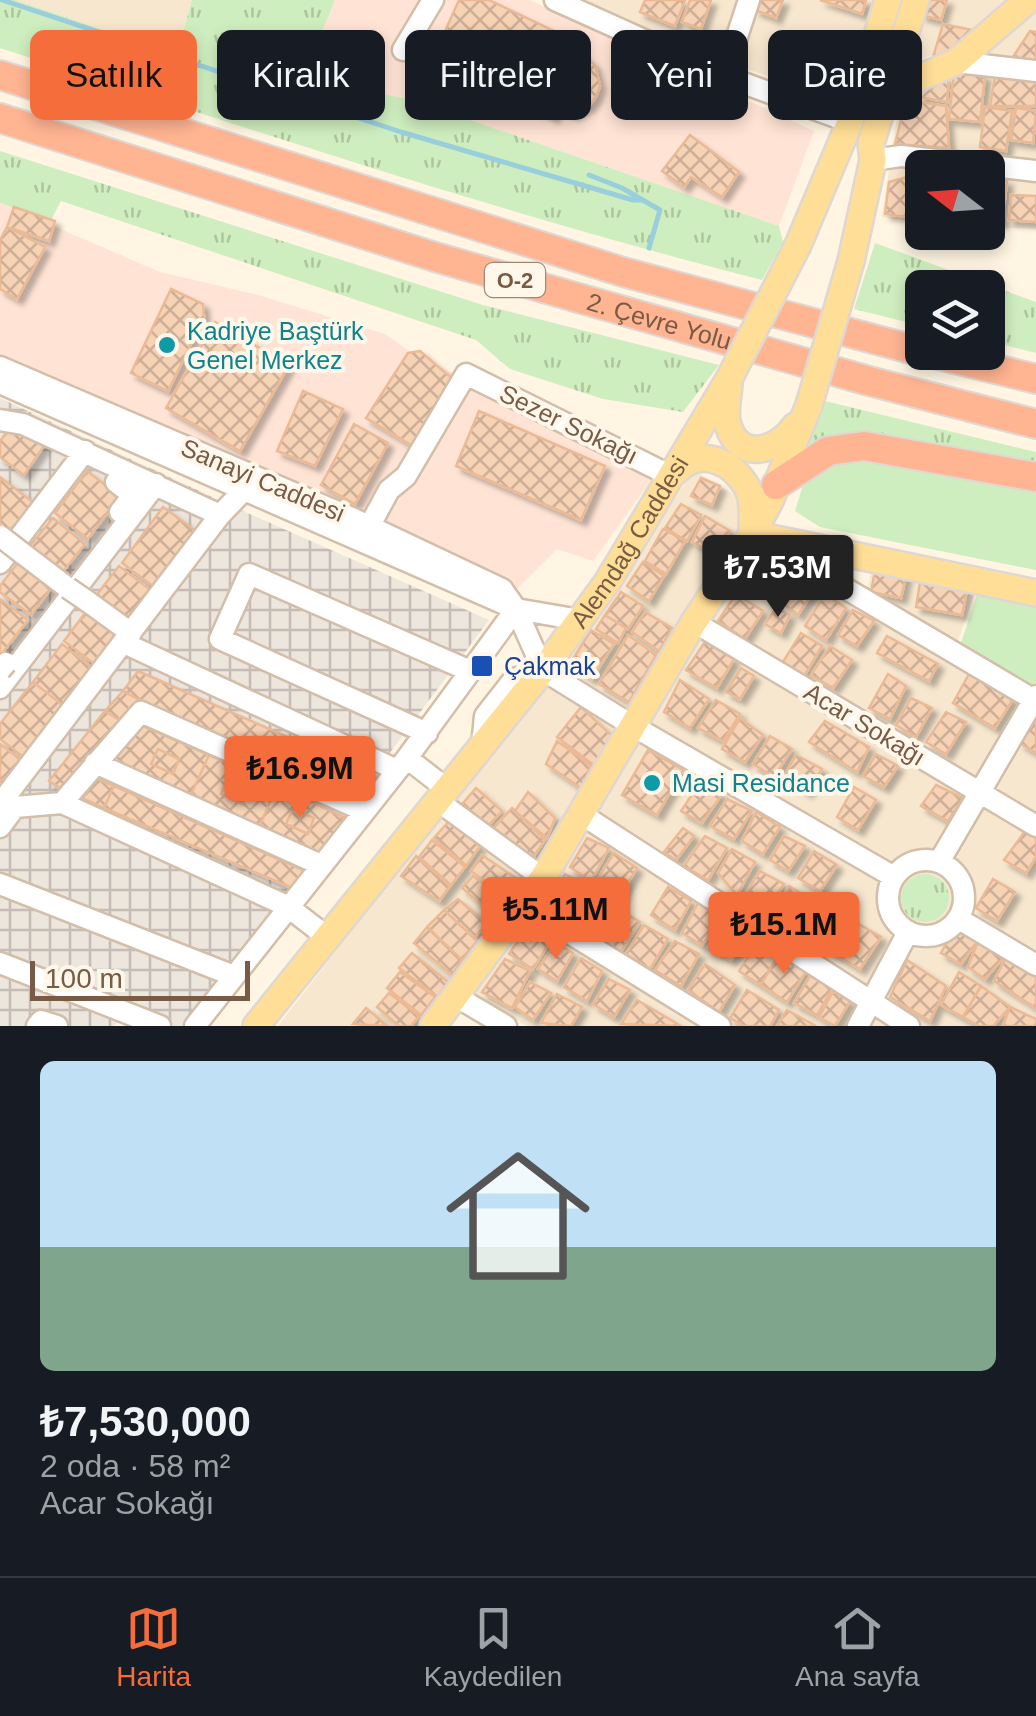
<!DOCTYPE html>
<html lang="tr">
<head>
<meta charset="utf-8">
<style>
  body { margin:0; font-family:Arial,sans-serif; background:#20242c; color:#f1f3f6; height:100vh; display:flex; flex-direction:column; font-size:38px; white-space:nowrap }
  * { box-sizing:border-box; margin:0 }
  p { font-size:32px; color:#9ea1a6 }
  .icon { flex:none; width:55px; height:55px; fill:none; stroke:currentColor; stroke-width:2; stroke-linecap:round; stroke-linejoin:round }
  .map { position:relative; height:1026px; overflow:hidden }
  .sheet { display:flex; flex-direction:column; background:#171b24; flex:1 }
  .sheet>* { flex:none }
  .guide { position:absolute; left:30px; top:30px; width:978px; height:90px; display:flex; gap:20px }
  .needle { width:65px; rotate:287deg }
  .tools { position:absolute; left:905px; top:150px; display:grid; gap:20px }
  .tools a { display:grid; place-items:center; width:100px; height:100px; border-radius:15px; background:#171b24; box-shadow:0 5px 15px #0003; font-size:50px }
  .scale { position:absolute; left:30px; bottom:25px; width:220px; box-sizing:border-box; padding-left:10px; border:5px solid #795a45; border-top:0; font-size:28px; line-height:35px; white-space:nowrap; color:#795a45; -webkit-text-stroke:8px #fff8ea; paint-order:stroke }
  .price { position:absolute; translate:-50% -85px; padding:0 22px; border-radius:10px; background:#f56d3a; color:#111; font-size:32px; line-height:65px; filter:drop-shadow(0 2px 5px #0008) }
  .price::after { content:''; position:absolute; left:50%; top:60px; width:30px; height:22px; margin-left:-15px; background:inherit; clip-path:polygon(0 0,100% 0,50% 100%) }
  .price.on { background:#222; color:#fff }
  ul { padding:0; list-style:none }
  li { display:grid; align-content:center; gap:20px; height:530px; padding:0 40px }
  li span { display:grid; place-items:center; height:310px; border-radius:15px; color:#555 }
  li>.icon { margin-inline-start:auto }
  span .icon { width:180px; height:180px; fill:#fffc; stroke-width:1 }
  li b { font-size:42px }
  .tag { padding:0 35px; border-radius:15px; background:#171b24; box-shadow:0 5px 15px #0003; font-size:35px; line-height:90px }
  .tag.on { background:#f56d3a; color:#111 }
  .dock { display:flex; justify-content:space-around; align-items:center; height:140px; border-top:2px solid #363941; background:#171b24; font-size:28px; color:#9ea1a6 }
  .dock a { display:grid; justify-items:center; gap:5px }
  .dock .on { color:#f56d3a }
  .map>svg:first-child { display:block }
  .residential { fill:#f7e7cf }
  .commercial { fill:#ffe4d5 }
  .industrial { fill:url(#industrial-grid) }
  .grass { fill:url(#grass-tufts) }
  .green { fill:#cfeebf }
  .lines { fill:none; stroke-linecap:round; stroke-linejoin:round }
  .stream { stroke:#99cfdd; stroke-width:5 }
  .building { fill:url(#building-cross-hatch); stroke:#ebba95; stroke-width:2.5; fill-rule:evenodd; filter:url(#shadow) }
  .minor-casing { stroke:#d3bea9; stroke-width:25 }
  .major-casing { stroke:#dfd7d2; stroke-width:30 }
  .highway-casing { stroke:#dfd7d2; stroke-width:32 }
  .minor { stroke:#fff; stroke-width:20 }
  .major { stroke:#ffde98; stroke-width:25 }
  .highway { stroke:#ffb492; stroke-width:28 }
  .minor-bridge-casing { stroke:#d3bea9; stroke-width:25; stroke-linecap:butt }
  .major-bridge-casing { stroke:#dfd7d2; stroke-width:30; stroke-linecap:butt }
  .minor-bridge { stroke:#fff; stroke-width:20 }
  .major-bridge { stroke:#ffde98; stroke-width:25 }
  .culture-dot { fill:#0f9aa8; stroke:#fff8ea; stroke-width:4 }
  .transit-dot { fill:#1a4fb4; stroke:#fff8ea; stroke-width:4 }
  .labels { text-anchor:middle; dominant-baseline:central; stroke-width:8; stroke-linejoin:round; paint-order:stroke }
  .shield { fill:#fff8ea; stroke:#a18976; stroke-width:2.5 }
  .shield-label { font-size:22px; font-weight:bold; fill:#795a45 }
  .street-label { font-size:25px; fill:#795a45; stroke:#fff8ea }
  .culture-label { font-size:25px; fill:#0d838f; stroke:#fff8ea; text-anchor:start }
  .transit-label { font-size:25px; fill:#164399; stroke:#fff8ea; text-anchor:start }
</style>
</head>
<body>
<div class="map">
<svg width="1036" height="1026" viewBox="0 0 1036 1026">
  <defs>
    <pattern id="industrial-grid" width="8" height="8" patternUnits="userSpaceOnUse" patternTransform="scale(2.5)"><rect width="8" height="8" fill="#ede6dd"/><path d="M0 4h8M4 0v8" fill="none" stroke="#c5bdb5"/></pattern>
    <pattern id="grass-tufts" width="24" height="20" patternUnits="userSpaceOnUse" patternTransform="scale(2.5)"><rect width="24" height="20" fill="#cfeebf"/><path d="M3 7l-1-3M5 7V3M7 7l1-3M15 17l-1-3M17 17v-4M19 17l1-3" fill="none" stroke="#adc49d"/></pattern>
    <pattern id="building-cross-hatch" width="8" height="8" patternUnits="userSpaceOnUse" patternTransform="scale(2.5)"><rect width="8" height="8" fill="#f7d3b6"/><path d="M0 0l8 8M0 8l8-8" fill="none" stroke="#cdae96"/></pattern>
    <filter id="shadow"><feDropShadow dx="5.5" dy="5.5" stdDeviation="2.5" flood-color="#0004"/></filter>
  </defs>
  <rect width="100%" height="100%" fill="#fff5e2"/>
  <path class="residential" d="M15,0H192L178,51L149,45Z
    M583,0H875L846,105L692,49Z
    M926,0H1009L963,43L910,64Z
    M1036,0V229L988,227V168H922V223L882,217L900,97Z
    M694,470L741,499L737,531L660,664L504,921L420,1026H278L612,594Z
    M757,543L821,558L867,589L873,564L978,584L952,658L1036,706V1026H526L474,994Z"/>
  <path class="commercial" d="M335,0H530L814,131L779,226L412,100L302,77Z
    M0,203L160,272L258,295L385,334L415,355L657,472L593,561L557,549L516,590L245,478L0,371Z"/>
  <path class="industrial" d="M0,398L223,502L489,620L186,1026H132L119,1021L114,1026H0Z"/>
  <path class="grass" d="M0,0H15L149,45L178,51L192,0H335L303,77L412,100L779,226L783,242L762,280C504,214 252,130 0,48Z
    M0,151L483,305L719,365L683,412L603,399L510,369L476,340L61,201L50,222L0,203Z
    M875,243L1036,302V353L988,341V288H922V326L854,309Z
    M825,401L1036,452V464L861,431L834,438L806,453Z
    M901 898a24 24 0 1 1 48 0a24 24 0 1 1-48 0Z"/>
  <path class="green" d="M851,459L1036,486V570L820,527L795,511L807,472L830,463Z
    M981,582L1036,596V681L1029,697L957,655Z"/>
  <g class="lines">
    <path class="stream" d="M2,0L401,132L633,200H643
      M589,175L622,188L660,210L649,248"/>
  </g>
  <path class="building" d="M459,0H489L569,38L561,53L582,54L595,65L600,86L596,97L590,105L574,114L557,109L553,117L433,58Z
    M645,0H685L675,26L640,12Z
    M690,0H711L701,29L682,22Z
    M759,0H783L776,18L755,10Z
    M820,0H866L862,14Z
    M925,0H947L941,20L921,15Z
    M943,24L977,31L946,60L933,57Z
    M1030,31L1036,32V65L1009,63Z
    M795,58L811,64L803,85L788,79Z
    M997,64L1036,71V106H990Z
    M832,71L847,76L841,97L825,92Z
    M954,72L985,75L980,122L949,119Z
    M949,76L947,102L919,97L921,90Z
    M906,100L946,106L949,148L895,144Z
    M985,107L1012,111L1006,151L980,147Z
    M1016,108L1036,111L1033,143L1011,140Z
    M690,135L739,172L722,197L691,177L684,187L662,171Z
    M907,177L922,179V219L885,214L889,182Z
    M988,180L1007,181L1005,199L988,198Z
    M1011,195L1036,196V222L1009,220Z
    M988,200L1004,201L1002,223L988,222Z
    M14,207L55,221L49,241L7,227Z
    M7,227L45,247L17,299L0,289V240Z
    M171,289L203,304L204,317L168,391L131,373Z
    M215,322L289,365L240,451L166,408Z
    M420,351L455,381L413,446L366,418L408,353Z
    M303,391L343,409L315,466L277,451Z
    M479,411L605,466L581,520L456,466Z
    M354,424L388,443L355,504L321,485Z
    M12,425L46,443L24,475L0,457V441Z
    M87,471L120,496L88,539L55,513Z
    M0,477L34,503L10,535L0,527Z
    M701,478L720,486L712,505L691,496Z
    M681,504L701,515L687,541L665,528Z
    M163,507L196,531L154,587L122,563Z
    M705,516L730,531L715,554L692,542Z
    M53,518L85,544L62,573L29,547Z
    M663,529L685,541L666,574L645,561Z
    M20,560L53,586L31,615L0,592V586Z
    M643,562L664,576L649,601L627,586Z
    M876,565L907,572L901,598L871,592Z
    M119,566L152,591L129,623L95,597Z
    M921,576L968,584L962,615L916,607Z
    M798,579L816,588L798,615L783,603Z
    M621,592L643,606L628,629L605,615Z
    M736,594L763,611L745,639L718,621Z
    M825,594L846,608L826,640L805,626Z
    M0,599L28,620L0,656Z
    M776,608L790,615L781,633L765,624Z
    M88,609L121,635L97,666L64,641Z
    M853,610L874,621L857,646L838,635Z
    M645,612L672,628L659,651L632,632Z
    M605,615L626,628L618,643L596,629Z
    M591,630L614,644L592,679L570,664Z
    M801,633L822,646L803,678L781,665Z
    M628,635L656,655L629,702L599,684Z
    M887,636L938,664L929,681L877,653Z
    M705,642L734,659L717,688L686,670Z
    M62,644L94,669L65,707L33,682Z
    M830,646L852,660L833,688L811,675Z
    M741,668L754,676L740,699L726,692Z
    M138,671L378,777L364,798L138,699L123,691Z
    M888,674L906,686L890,719L869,708Z
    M969,674L1013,699L995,728L953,703Z
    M680,680L709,699L690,728L664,712Z
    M33,682L65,707L26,759L0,739V724Z
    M123,691L138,699L119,720L105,711Z
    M911,698L932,708L916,737L896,725Z
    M716,700L740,714L723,741L698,728Z
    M581,707L611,735L595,766L557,737Z
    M105,711L119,720L63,790L49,781Z
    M946,712L966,722L946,754L926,742Z
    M1036,716V753L1020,743Z
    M740,718L763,735L745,762L722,749Z
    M825,721L869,747L857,772L809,742Z
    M141,725L209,755L190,797L111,762ZM158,749L179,759L173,774L151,764Z
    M770,736L792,749L774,777L753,764Z
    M557,741L591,766L581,788L546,764Z
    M0,744L24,762L0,790Z
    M158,749L179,759L173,774L151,764Z
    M648,750L683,770L657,815L622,795Z
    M876,754L898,766L884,787L863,776Z
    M209,755L277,786L259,827L190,797ZM227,779L249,788L242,804L221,794Z
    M796,755L822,769L807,792L784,777Z
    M97,779L114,786L104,808L82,798Z
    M227,779L249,788L242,804L221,794Z
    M699,784L722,794L702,823L681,811Z
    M936,785L963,798L948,821L921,806Z
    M114,786L307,872L292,888L104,808Z
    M277,786L350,820L320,855L259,827ZM293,809L314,818L308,834L286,824Z
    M854,787L876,800L858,830L837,817Z
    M476,788L502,811L483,831L458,809Z
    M528,792L555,818L547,838L515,811Z
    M727,799L752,811L734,839L710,826Z
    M512,808L545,840L529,863L491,831Z
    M293,809L314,818L308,834L286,824Z
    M756,812L780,827L763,854L742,841Z
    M450,820L480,846L466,866L434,838Z
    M683,828L694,836L676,860L664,852Z
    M1026,830L1036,837V857L1026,873L1004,860Z
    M705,836L727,848L708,880L684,866Z
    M784,836L805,846L788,871L770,860Z
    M587,838L609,848L591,881L570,867Z
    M432,840L465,867L451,885L419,857Z
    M732,849L755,862L737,895L718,873Z
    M814,851L837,865L820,891L798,878Z
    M614,853L637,868L619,898L595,883Z
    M482,855L517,879L508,898L471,871Z
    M416,856L450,886L439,901L401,876Z
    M760,871L784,884L764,913L742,899Z
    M565,874L587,885L566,918L545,906Z
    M473,876L506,901L494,915L462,888Z
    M993,879L1015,892L997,921L976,908Z
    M789,886L811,900L791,931L771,916Z
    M668,887L691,901L675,930L651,915Z
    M458,899L487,923L474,938L444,910Z
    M818,901L840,916L822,946L798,934Z
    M578,903L603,915L589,933L569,920Z
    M698,903L721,918L702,945L682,933Z
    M616,908L640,922L620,953L595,938Z
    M444,910L477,941L462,960L427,927Z
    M726,917L752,932L731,960L708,947Z
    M850,919L881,937L860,969L830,951Z
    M959,919L979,939L961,964L941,953Z
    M530,923L553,937L533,969L509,954Z
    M644,925L668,939L650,969L626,954Z
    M427,927L462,960L452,975L414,943Z
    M979,939L1010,950L985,979L968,967Z
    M675,941L699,954L681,986L655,970Z
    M556,943L573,953L557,981L538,969Z
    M757,943L778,955L761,985L739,971Z
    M1010,950L1036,969V1008L994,981Z
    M780,952L808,968L787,1002L761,985Z
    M412,953L448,982L437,997L399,968Z
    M581,958L602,971L587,1001L564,987Z
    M505,959L530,971L512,1008L482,992Z
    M907,960L946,986L930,1021L890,997Z
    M705,964L735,985L719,1012L688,990Z
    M400,972L435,997L421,1015L387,988Z
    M959,972L981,986L963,1017L941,1005Z
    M810,976L833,987L817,1015L794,1003Z
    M609,979L630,990L614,1017L593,1004Z
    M530,982L551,993L533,1020L515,1007Z
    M981,986L1010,1007L993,1026H979L963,1017Z
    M747,990L779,1010L770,1026H744L730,1018Z
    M833,992L850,1001L835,1026L819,1017Z
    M389,993L419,1016L411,1026H399L377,1007Z
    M557,994L582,1007L571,1026L541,1023Z
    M637,1000L681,1026L621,1024Z
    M1010,1007L1036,1019V1026H1003Z
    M366,1008L388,1026L353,1024Z
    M787,1010L816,1026H777Z"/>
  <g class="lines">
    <defs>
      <path id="minor" d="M555,0L724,76L850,122
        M403,50L433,0
        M956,62L1036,71
        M724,76L749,0
        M873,160L901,156L1036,171
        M0,367L354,519L502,589L516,609L543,670
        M0,383L516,609L580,620
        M0,420L23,424L220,515
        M116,482L133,495L120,512
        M369,527L389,490L406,476L466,374L671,476
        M767,542L1036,701
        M22,553L68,588
        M0,563L85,451
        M87,601L131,633
        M694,622L1036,826
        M124,643L397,770
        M543,670L633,726L894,877
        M0,688L156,484
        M427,733L220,639L249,574L470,671
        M482,746L485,716L514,679L543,670
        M407,758L448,790
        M95,763L321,865
        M438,801L543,878
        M62,803L141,712L365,811
        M0,804L220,515L252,482
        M581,814L909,1026
        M0,827L15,807L62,803L287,906L327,937
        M888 898a38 38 0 1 1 76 0a38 38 0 1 1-76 0Z
        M939,862L1036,696
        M0,884L234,976
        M524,905L720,1026
        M959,919L1036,965
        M0,963L160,1026
        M457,997L506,1026
        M37,1026L41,1021L57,1026
        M195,1026L407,758L516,609
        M858,1026L908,932"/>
      <g id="major">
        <path d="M888,91L956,62L1028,0"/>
        <path d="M798,245L850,122L888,0"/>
        <path d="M851,261L873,160L871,143L916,0"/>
        <path d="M729,385C728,397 724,414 728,425C739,463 778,451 795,426"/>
        <path d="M676,471C700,446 733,461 748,489C754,501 752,516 752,529"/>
        <path d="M752,534L1036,593"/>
        <path id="s1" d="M256,1026L543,670L608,581L729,379"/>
        <path d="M433,1026L543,878L694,622L752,534L770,501L809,405"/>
      </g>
      <g id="highway">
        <path d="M0,75L623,272L922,352"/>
        <path id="s2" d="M0,118L435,257L869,381L1036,424"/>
        <path d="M926,352L1036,379"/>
        <path d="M776,485L828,451L864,446L1036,477"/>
      </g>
    </defs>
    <use href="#minor" class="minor-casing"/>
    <use href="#major" class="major-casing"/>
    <use href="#highway" class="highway-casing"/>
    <use href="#minor" class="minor"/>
    <use href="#major" class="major"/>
    <use href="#highway" class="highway"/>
    <defs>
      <path id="minor-bridge" d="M0,536L22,553
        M68,588L87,601
        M0,670L6,663"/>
      <path id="major-bridge" d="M729,379L798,245
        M809,405L851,261"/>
    </defs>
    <use href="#minor-bridge" class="minor-bridge-casing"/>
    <use href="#major-bridge" class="major-bridge-casing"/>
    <use href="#minor-bridge" class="minor-bridge"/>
    <use href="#major-bridge" class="major-bridge"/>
  </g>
  <g class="culture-dot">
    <circle cx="167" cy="345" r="10"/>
    <circle cx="652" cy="783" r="10"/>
  </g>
  <rect class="transit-dot" x="470" y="654" width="24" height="24" rx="5"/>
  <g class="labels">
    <rect class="shield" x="485" y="263" width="60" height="34" rx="8"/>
    <g class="shield-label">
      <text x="515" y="280">O-2</text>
    </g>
    <g class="street-label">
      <text stroke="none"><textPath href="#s2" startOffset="690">2. Çevre Yolu</textPath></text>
      <text transform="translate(569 424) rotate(26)">Sezer Sokağı</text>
      <text transform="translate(263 480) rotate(23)">Sanayi Caddesi</text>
      <text stroke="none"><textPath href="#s1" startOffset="612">Alemdağ Caddesi</textPath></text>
      <text transform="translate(865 724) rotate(31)">Acar Sokağı</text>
    </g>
    <g class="culture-label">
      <text x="187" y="331">Kadriye Baştürk<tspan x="187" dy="29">Genel Merkez</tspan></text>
      <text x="672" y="783">Masi Residance</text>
    </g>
    <g class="transit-label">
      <text x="504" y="666">Çakmak</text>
    </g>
  </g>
</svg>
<div class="tools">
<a><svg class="needle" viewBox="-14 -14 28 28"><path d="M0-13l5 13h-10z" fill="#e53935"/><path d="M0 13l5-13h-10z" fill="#9ea1a6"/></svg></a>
<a><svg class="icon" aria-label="layers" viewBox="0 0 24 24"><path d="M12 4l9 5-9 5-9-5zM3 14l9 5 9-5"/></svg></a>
</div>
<div class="scale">100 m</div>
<b class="price on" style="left:778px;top:620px">₺7.53M</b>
<b class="price" style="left:300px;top:821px">₺16.9M</b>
<b class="price" style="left:556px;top:962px">₺5.11M</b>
<b class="price" style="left:784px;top:977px">₺15.1M</b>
<div class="guide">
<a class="tag on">Satılık</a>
<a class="tag">Kiralık</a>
<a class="tag">Filtreler</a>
<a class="tag">Yeni</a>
<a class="tag">Daire</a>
</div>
</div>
<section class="sheet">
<ul>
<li><span style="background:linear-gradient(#bfe0f5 60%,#7fa58c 0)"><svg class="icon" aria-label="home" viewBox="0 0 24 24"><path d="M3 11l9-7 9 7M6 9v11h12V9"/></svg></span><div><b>₺7,530,000</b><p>2 oda · 58 m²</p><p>Acar Sokağı</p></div></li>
</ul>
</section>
<nav class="dock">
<a class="on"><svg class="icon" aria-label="map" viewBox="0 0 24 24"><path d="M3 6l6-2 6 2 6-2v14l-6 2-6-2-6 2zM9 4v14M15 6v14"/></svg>Harita</a>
<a><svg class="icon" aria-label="saved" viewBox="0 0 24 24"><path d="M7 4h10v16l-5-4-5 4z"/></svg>Kaydedilen</a>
<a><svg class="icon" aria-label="home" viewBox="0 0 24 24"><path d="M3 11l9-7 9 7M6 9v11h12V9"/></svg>Ana sayfa</a>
</nav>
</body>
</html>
